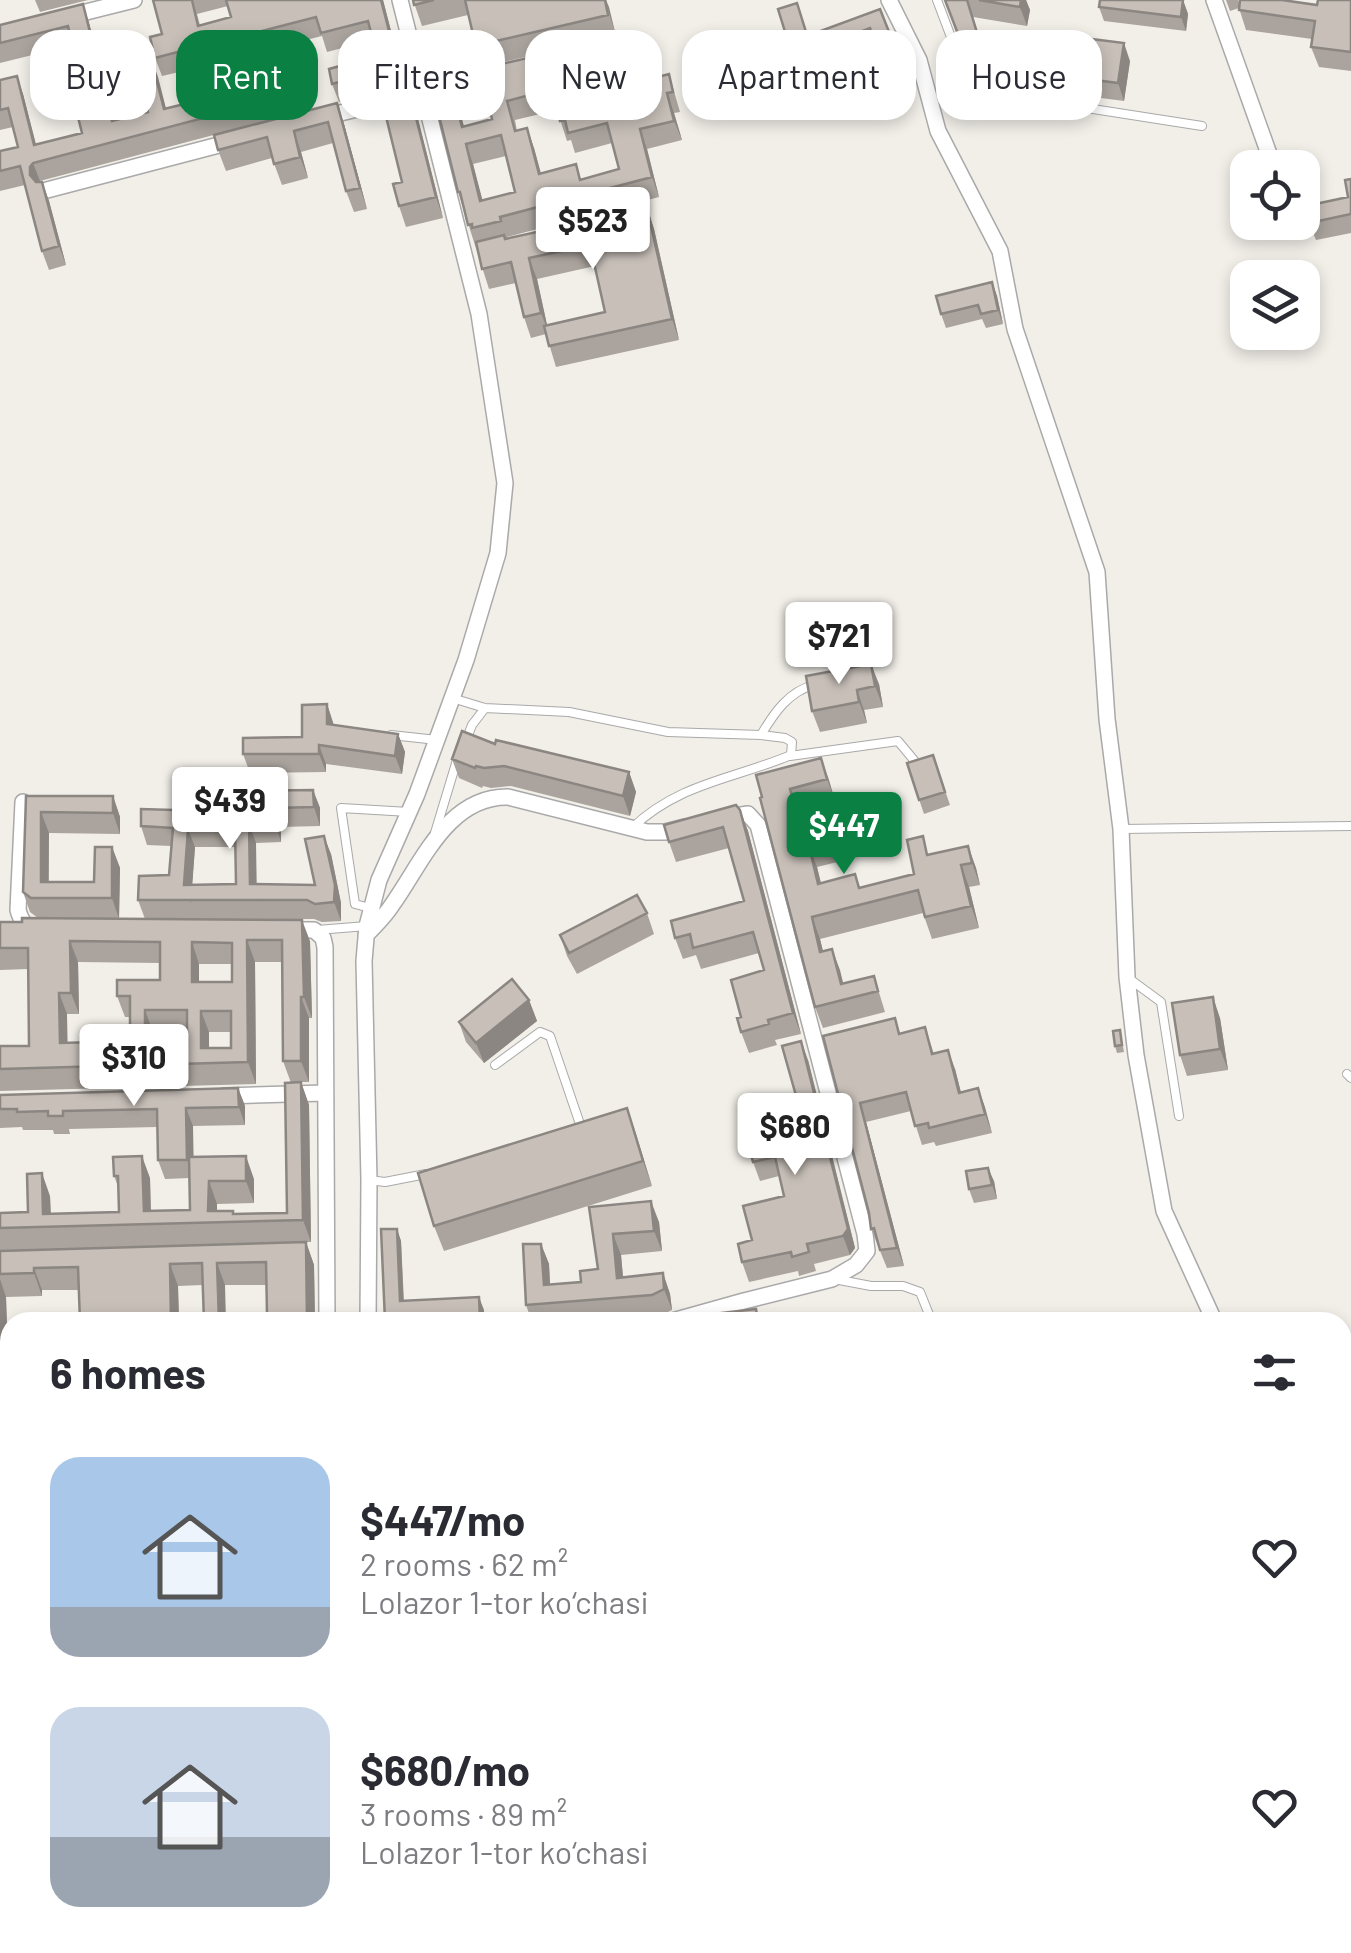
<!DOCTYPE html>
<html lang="en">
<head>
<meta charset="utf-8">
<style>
  body { margin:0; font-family:Barlow,sans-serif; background:#f7f7f7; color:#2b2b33; height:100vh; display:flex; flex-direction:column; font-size:38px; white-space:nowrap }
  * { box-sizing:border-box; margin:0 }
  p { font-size:32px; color:#7c7c81 }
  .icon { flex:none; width:55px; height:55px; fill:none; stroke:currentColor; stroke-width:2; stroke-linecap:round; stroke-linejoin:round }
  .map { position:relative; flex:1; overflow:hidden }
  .sheet { position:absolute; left:0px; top:1312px; width:1352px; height:642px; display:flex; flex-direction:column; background:#fff; border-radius:30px 30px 0 0; box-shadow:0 5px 15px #0003 }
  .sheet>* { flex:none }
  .guide { position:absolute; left:30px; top:30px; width:1292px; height:90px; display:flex; gap:20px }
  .buttons { position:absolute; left:1230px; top:150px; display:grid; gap:20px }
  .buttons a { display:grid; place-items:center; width:90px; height:90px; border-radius:20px; background:#fff; box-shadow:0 5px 15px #0003; font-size:50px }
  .price { position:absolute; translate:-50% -85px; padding:0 22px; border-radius:10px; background:#fff; color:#222; font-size:32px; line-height:65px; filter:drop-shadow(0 2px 5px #0008) }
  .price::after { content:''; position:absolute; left:50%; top:60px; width:30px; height:22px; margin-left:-15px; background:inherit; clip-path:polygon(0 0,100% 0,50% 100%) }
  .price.current { background:#0b8043; color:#fff }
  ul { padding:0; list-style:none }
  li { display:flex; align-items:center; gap:30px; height:250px; padding:0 50px }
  li span { display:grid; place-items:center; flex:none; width:280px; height:200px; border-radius:30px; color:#555 }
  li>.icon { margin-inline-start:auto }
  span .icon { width:120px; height:120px; fill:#fffc; stroke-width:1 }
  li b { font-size:42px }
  h2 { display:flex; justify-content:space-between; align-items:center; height:120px; padding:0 50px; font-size:42px }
  .chip { padding:0 35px; border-radius:30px; background:#fff; box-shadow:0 5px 15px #0003; font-size:35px; line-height:90px }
  .chip.current { background:#0b8043; color:#fff }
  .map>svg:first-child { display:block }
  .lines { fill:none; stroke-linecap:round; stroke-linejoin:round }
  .lane-casing { stroke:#a9a9a9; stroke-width:10 }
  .street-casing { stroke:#a9a9a9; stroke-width:18 }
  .lane { stroke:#fff; stroke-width:8 }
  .street { stroke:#fff; stroke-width:15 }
  .wall { fill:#aba49e; fill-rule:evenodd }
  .shaded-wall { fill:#8b8681 }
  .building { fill:#c7bfb8; stroke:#8b8681; stroke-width:2.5; fill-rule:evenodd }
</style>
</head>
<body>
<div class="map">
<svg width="1351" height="1953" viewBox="0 0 1351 1953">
  <rect width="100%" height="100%" fill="#f2efe9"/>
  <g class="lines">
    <defs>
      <path id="lane" d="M937,0L971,90L1202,126
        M452,698L485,708L569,712L668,732L761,735L785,738L792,742L791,755C734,779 679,783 632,828
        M391,735L437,740
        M761,735C774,713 789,691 814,685
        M465,743L472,725L485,708
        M790,756L898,741L918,765
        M1121,829L1351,826
        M435,833L457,760
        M370,908L355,904L341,808L409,812
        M317,930L367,926
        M1131,980L1161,1002L1179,1116
        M495,1065L540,1032L550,1036L581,1127L579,1128
        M1347,1074L1351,1078
        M369,1180L385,1182L426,1174
        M834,1279L871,1286H903L920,1292L932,1322
        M750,1319L767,1322
        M193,1945V1953
        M267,1945V1953
        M651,1945L660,1951
        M802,1953L817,1945"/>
      <path id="street" d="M889,0L919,60L938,131L1000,251L1015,329L1097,572L1107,719L1121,829L1127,977L1136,1055L1164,1211L1212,1316L1213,1322
        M1214,0L1269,154
        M70,16L134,0
        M582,55L627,45
        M324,117L501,74
        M47,190L234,141
        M23,802L18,910C21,921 27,931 39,930
        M287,930H314L323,938L325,947L327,1322
        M366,935C376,925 385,916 392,905C422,863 448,796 508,797L647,832H665L685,827
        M224,1096L325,1093
        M368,1322L369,1180L364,961L367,926L379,880L417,794L466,660L498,553L505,483L479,314L400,0
        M669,1322L744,1301L832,1279L856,1265L867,1251L865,1234L758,825L748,814L722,818
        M1212,1945V1953
        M344,1953L345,1945"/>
    </defs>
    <use href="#lane" class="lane-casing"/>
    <use href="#street" class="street-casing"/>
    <use href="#lane" class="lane"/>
    <use href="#street" class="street"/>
  </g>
  <path class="wall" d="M35,0H88L40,12Z
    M153,0H383L405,85L339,102L332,84L377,56L373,40L327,52L322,36L238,57L246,89L271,83L281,117L40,181L42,182L49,201L66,265L49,270L42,251L25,185L0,191V151L18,147L13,127L0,130V80L23,94L36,145L82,133L79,75L73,45L0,63V25L83,4L89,23L114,121L148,112L151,58L166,109L213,97L205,66L162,76L155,58L162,34ZM228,6L231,17L200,25L197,14Z
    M413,0H606L616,36L435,78L427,57L472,30L468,15L422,26Z
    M945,0H1026L1030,10L1027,26L973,17L993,80L975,79Z
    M1183,0L1188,14L1186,31L1104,21L1099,7Z
    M1226,0H1238L1240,5H1317L1351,0V71L1319,67L1311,47L1312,39L1246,30L1239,8L1230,11Z
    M797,3L808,36L880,9L898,55L882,61L875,41L817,62L811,46L792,52L778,9Z
    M598,42L610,81L593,85L595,93L669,74L680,112L674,113L682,140L647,149L659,197L507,237L508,239L647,208L654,229L679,340L556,367L546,334L531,338L524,317L516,283L489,289L458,192L449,76L464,126L492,119L479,69ZM557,110L567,141L571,140L575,153L612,143L619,169L581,179L541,173L534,148L517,131L515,120ZM506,156L515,192L482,201L473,164ZM595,266L605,312L547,325L537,279Z
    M1130,61L1124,101L1024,88L1018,70Z
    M337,103L344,124L367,209L354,212L346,191L333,143L301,152L308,178L282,185L272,158L226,171L218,150Z
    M415,107L443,218L406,227L399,206Z
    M1351,179V233L1316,240L1309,223L1348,197Z
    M992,282L997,296L1003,324L986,328L982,319L946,328L941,314Z
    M806,676L879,684L883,707L864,710L867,723L820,732L812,711Z
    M327,704L334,725L398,734L405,752L402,774L326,764V772L250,773L243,754L302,737Z
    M495,744L629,772L636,792L630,816L511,786L491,788L483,786L482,788L459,778L452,759Z
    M933,755L950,805L924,814L907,763Z
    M821,758L835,801L798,810L803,829L874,811L886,850L817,867L821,883L860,888L914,874L930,854L968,846L976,868L980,885L969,887L979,928L932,939L923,913L820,939L823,951L832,949L843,984L874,976L885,1012L823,1028L815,1007L762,797Z
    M313,790L320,808V826L281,827V842L256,843V884L315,885L331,854L341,903V921L322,922L314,919H145L138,900L169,875L171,846L147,845L141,826L196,810L234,809ZM195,847H235L236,884H192Z
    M26,796H113L120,817V834L49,833V882H94L112,847L120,868L119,919L310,941L312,1018H309V1082H301L309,1105L311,1242H306L314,1265L315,1322H270L267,1314V1285H225L204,1322L203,1285L178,1286L179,1322H80L79,1290H42V1296L6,1297L8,1358H0V1213L28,1212L50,1196L51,1214L119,1212V1189L114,1176L150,1178L151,1211L190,1210L189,1178L165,1179L158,1160L157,1127L69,1129L70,1134H54L53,1130H23L22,1127L0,1128V1095L238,1088L245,1106V1125L193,1126V1157L254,1179V1203L217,1204V1211L234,1214L287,1213L291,1083L283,1061V962H255L256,1084L0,1091V1046H29L28,969L0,970V922H22L38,918L30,912L23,892ZM78,962L160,963V980L117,996L125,1017H130V1031L96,1042L67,1043V1014H79ZM199,964H232V982H199ZM187,1031V1047L153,1048V1032ZM209,1032H231V1048H209Z
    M740,810L748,831L801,1034L775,1040L777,1045L749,1053L741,1032V1017L764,970L759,953L701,969L696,955L683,959L675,938L744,901L729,848L676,862L669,842Z
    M647,913L654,934L577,974L567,956L560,935Z
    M529,1000L537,1021L484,1063L466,1042L459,1022Z
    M895,1018L900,1033L925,1027L934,1054L955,1069L961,1093L978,1088L992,1133L936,1146L934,1142L922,1145L911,1111L866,1122L904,1266L887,1268L871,1229L869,1213L823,1036Z
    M1220,1018L1228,1070L1187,1076L1180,1055Z
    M1120,1030L1124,1052L1117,1053L1115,1046Z
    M808,1060L855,1248L850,1255L814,1264L816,1271L799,1276L798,1271L749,1282L742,1262L784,1196L779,1176L760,1181L753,1162L802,1117Z
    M627,1108L652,1186L444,1251L434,1226Z
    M994,1181L997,1199L974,1203L969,1189Z
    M589,1207L659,1222L662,1251L621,1255L623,1277L663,1273L670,1294L672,1310L660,1316L578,1322H532L526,1305L541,1244L549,1264L550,1284L581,1282L598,1269Z
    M397,1229L401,1241L404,1301L484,1310V1322H386Z
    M10,1411V1454L0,1456V1413Z
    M10,1464V1508L0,1510V1466Z
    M10,1581V1673L0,1674V1582Z
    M10,1740V1820L0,1821V1741Z
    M267,1945H317V1953H267Z
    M724,1945H801L786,1953H727Z"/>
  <path class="shaded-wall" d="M381,0H383L405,85L398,66Z
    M605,0H606L609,7L616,36Z
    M1021,0H1026L1030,10L1027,26L1020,7Z
    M1183,0L1188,14L1186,31L1181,17Z
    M83,4L89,23L119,140L112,121Z
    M231,39L238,57L251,109L244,90Z
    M1124,43L1130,61L1124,101L1118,83Z
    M151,58L158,77L171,128L164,109Z
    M17,76L23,94L41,164L34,145Z
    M449,76L456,96L469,147L462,127Z
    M408,86L415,107L443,218L436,197Z
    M667,93L674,113L682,140L674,121Z
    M337,103L344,124L367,209L360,188Z
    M527,128L534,148L546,194L539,174Z
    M640,129L647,149L659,197L652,177Z
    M294,131L301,152L308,178L300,157Z
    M466,144L473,164L488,221L480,201Z
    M33,163L40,181L37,186L30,175V167Z
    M42,182L49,201L66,265L59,246Z
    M647,208L654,229L679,340L672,319Z
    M529,258L537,279L549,334L541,313Z
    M992,282L997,296L1003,324L998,310Z
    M871,664L879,684L883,707L875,686Z
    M857,690L864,710L867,723L859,702Z
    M327,704L333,723L334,742L327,724Z
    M398,734L405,752L402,774L395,756Z
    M319,745L326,764V772L319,754Z
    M821,758L829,780L835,801L827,779Z
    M629,772L636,792L630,816L623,796Z
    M790,789L798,810L809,851L801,829Z
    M313,790L320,808V826L314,807Z
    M113,796L120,817V834L113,813Z
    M274,808L281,827V842L275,824Z
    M740,810L748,831L801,1034L793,1013Z
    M874,811L882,833L886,850L878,828Z
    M41,812L49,833L48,898L41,882Z
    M249,824L256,843L257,902L250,884Z
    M188,829L195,847L191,903L184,885Z
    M324,836L331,854L341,903V921L334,902Z
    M809,846L817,867L826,905L818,884Z
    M968,846L976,868L980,885L972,863Z
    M112,847L120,868L119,919L112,898Z
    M961,865L969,887L979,928L971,906Z
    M812,917L820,939L828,973L820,952Z
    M302,920L310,941L312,1018L304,997Z
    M247,940L255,962L256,1084L248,1062Z
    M70,941L78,962L79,1014L71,993Z
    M192,942L199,964V1004L192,982Z
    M832,949L840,970L847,999L841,984Z
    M59,993L67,1014L68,1064L60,1043Z
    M301,997L309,1018V1082L301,1061Z
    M1213,997L1220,1018L1228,1070L1220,1049Z
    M529,1000L537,1021L484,1063L476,1043Z
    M145,1010L153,1032V1065L145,1048Z
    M201,1011L209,1032V1063L201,1048Z
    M801,1041L808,1060L855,1248L850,1255L843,1236Z
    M948,1050L955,1069L966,1112L959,1093Z
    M301,1082L309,1105L311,1242L303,1220Z
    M238,1088L245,1106V1125L239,1107Z
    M978,1088L985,1107L992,1133L985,1114Z
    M860,1103L866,1122L904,1266L897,1248Z
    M186,1108L193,1126L194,1178L187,1160Z
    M627,1108L636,1134L652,1186L643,1161Z
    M142,1156L150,1178L151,1224L144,1211Z
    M246,1156L254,1179V1203L246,1181Z
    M988,1168L994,1181L997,1199L992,1185Z
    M42,1173L50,1196L51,1227L43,1214Z
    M209,1181L217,1204V1222L208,1211Z
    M651,1201L659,1222L662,1251L654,1231Z
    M397,1229L401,1241L404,1313L400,1301Z
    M613,1234L621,1255L625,1299L617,1278Z
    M306,1242L314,1265L315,1322H307Z
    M541,1244L549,1264L551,1305L544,1285Z
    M217,1263L225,1285L226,1322H219Z
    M170,1264L178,1286L179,1322H171Z
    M34,1268L42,1290V1296L34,1273Z
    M663,1273L670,1294L672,1310L664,1289Z
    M0,1279L6,1297L8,1358L0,1336Z
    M479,1297L484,1310V1322H481L480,1319Z
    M177,1945H183V1953H177Z
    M301,1945H307L310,1953H301Z
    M448,1945H456V1953H448Z
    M620,1945H631L621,1953H612Z"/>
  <path class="building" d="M153,0H192L198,26L231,17L226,0H381L398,66L332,84L329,69L377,56L368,21L321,33L316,17L231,39L244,90L271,83L275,99L33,163L30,167V175L36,182H42L59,246L42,251L20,166L0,171V151L18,147L8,108L0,110V80L17,76L34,145L82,133L68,77L79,75L68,26L0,43V25L83,4L112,121L148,112L135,62L151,58L164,109L213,97L200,46L155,58L150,37L162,34Z
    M413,0H434L414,5Z
    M465,0H605L608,15L427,57L424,42L472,30Z
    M945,0H967L986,62L968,60Z
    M979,0H1021L1020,7Z
    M1100,0H1183L1181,17L1099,7Z
    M1240,0H1282L1317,5L1318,0H1351V52L1311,47L1315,21L1239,10Z
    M797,3L806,32L787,38L778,9Z
    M880,9L893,42L877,48L870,28L812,50L807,36Z
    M1076,37L1124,43L1118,83L1018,70L1022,42L1074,49Z
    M598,42L603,61L585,65L593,94L669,74L673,92L667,93L674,121L640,129L652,177L500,217L501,221L472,228V224L468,225L460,192H458L430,80L449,76L462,127L492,119L479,69ZM552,89L560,121L565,120L568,133L607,123L619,169L580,180L576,164L539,174L527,128L515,131L507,101ZM501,135L515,192L480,201L466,144Z
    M408,86L436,197L399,206L393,184L402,182L380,92Z
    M337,103L360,188L346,191L328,122L294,131L300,157L274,164L267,137L218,150L214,135Z
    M1351,179V214L1309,223L1306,206L1348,197L1345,180Z
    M647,208L672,319L549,346L544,326L605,312L590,245L529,258L541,313L524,317L511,262L482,269L476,242L504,235L505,239Z
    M992,282L998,310L981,314L978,305L941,314L936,296Z
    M871,664L875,686L857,690L859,702L812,711L806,676Z
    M327,704V724L398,734L395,756L319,745V754H243V738L302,737V705Z
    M462,731L495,744L496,740L629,772L623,796L504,766L484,768L476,766L475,768L452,759Z
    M933,755L945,792L919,800L907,763Z
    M821,758L827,779L790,789L801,829L874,811L878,828L809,846L818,884L855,874L859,888L914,874L907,840L923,836L927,855L968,846L972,863L961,865L971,906L925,917L918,890L812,917L820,952L832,949L841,984L874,976L878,991L815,1007L760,798L762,797L756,775Z
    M313,790L314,807L274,808L275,824H249L250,884L315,885L305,839L324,836L335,885L334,902L315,904L307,900H138L139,876L169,875L173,828L141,826V809L174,810L175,794L191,795L190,810L234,809V791ZM235,828L236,884L184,885L188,829Z
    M26,796H113V813L41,812V882H94L95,847H112V898H31L23,892Z
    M736,805L740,810L793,1013L768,1020L769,1024L741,1032L737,1018L741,1017L731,980L764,970L753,932L693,948L690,934L675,938L671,921L744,901L723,827L669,842L664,825Z
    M637,895L647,913L569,953L560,935Z
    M22,918L302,920L304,997H301V1061H283L282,940H247L248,1062L0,1069V1046H29L28,948H0V922H22ZM70,941L160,942V980H117V996H130V1031H96V1042L60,1043L59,993H71ZM192,942L232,943V982H192ZM145,1010H187V1047L145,1048ZM201,1011H231V1048H201Z
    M512,979L529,1000L476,1043L459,1022Z
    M1213,997L1220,1049L1180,1055L1172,1003Z
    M895,1018L899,1034L925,1027L932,1054L948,1050L959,1093L978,1088L985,1114L929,1128L928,1123L915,1126L906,1092L860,1103L897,1248L880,1250L874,1228L871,1229L869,1213L823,1036Z
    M1120,1030L1122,1045L1115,1046L1113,1031Z
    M801,1041L848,1229L843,1236L807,1244L809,1252L792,1257L791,1252L742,1262L738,1244L752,1240L743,1206L784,1196L775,1157L753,1162L745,1131L802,1117L782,1046Z
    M301,1082L303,1220L0,1228V1213L28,1212L27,1174L42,1173L43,1214L119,1212L118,1176H114L113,1157L142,1156L144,1211L190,1210L189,1157L246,1156V1181H209L208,1211H233V1214L287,1213L285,1083Z
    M238,1088L239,1107L186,1108L187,1160H158L157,1109L63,1111V1116H48V1111L17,1112V1109H0V1095Z
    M627,1108L643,1161L434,1226L418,1173Z
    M988,1168L992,1185L969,1189L966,1171Z
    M651,1201L654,1231L613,1234L617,1278L663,1273L664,1289L652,1295L526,1305L523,1244H541L544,1285L581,1282L580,1271L598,1269L589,1207Z
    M381,1229H397L400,1301L479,1297L480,1319L417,1322V1319L385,1321Z
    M306,1242L307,1322H286V1314H267L266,1262L217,1263L219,1322H199H204L202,1263L170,1264L171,1322H80L78,1267L34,1268V1273L0,1274V1251Z
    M756,1309L758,1322H697L696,1316Z
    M10,1411V1430L0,1432V1413Z
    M10,1464V1486L0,1488V1466Z
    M10,1581V1654L0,1655V1582Z
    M10,1740V1794L0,1795V1741Z
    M156,1945H177V1953H156Z
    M267,1945H301V1953H267Z
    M355,1945H385V1947H428V1945H448V1953H355Z
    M606,1945H620L612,1952Z
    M724,1945H755L740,1953H729Z"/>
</svg>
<div class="buttons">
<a><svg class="icon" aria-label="locate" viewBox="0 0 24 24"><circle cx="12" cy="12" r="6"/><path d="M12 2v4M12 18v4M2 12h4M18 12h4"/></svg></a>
<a><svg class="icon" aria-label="layers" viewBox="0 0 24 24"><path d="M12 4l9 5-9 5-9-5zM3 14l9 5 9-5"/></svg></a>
</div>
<b class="price" style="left:593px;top:272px">$523</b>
<b class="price" style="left:839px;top:687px">$721</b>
<b class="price" style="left:230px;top:852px">$439</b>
<b class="price current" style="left:844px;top:877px">$447</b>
<b class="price" style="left:134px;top:1109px">$310</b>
<b class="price" style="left:795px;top:1178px">$680</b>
<div class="guide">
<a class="chip">Buy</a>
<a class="chip current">Rent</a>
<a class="chip">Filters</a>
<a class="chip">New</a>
<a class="chip">Apartment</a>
<a class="chip">House</a>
</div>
<section class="sheet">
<h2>6 homes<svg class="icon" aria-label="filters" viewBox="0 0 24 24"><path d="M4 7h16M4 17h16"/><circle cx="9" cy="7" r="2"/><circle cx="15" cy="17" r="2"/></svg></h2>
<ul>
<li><span style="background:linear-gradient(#a9c7e8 75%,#9aa5b1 0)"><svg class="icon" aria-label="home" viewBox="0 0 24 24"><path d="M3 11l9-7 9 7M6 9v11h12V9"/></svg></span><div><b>$447/mo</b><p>2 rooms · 62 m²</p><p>Lolazor 1-tor ko‘chasi</p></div><svg class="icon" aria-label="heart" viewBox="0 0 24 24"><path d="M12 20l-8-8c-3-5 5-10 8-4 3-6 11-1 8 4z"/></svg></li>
<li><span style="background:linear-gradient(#c9d6e8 65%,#9aa5b1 0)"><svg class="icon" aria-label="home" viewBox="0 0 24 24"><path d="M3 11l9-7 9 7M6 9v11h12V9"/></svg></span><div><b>$680/mo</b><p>3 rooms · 89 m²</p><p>Lolazor 1-tor ko‘chasi</p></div><svg class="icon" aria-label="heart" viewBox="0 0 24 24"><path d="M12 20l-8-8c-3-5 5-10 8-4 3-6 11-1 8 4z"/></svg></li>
</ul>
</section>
</div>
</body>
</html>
